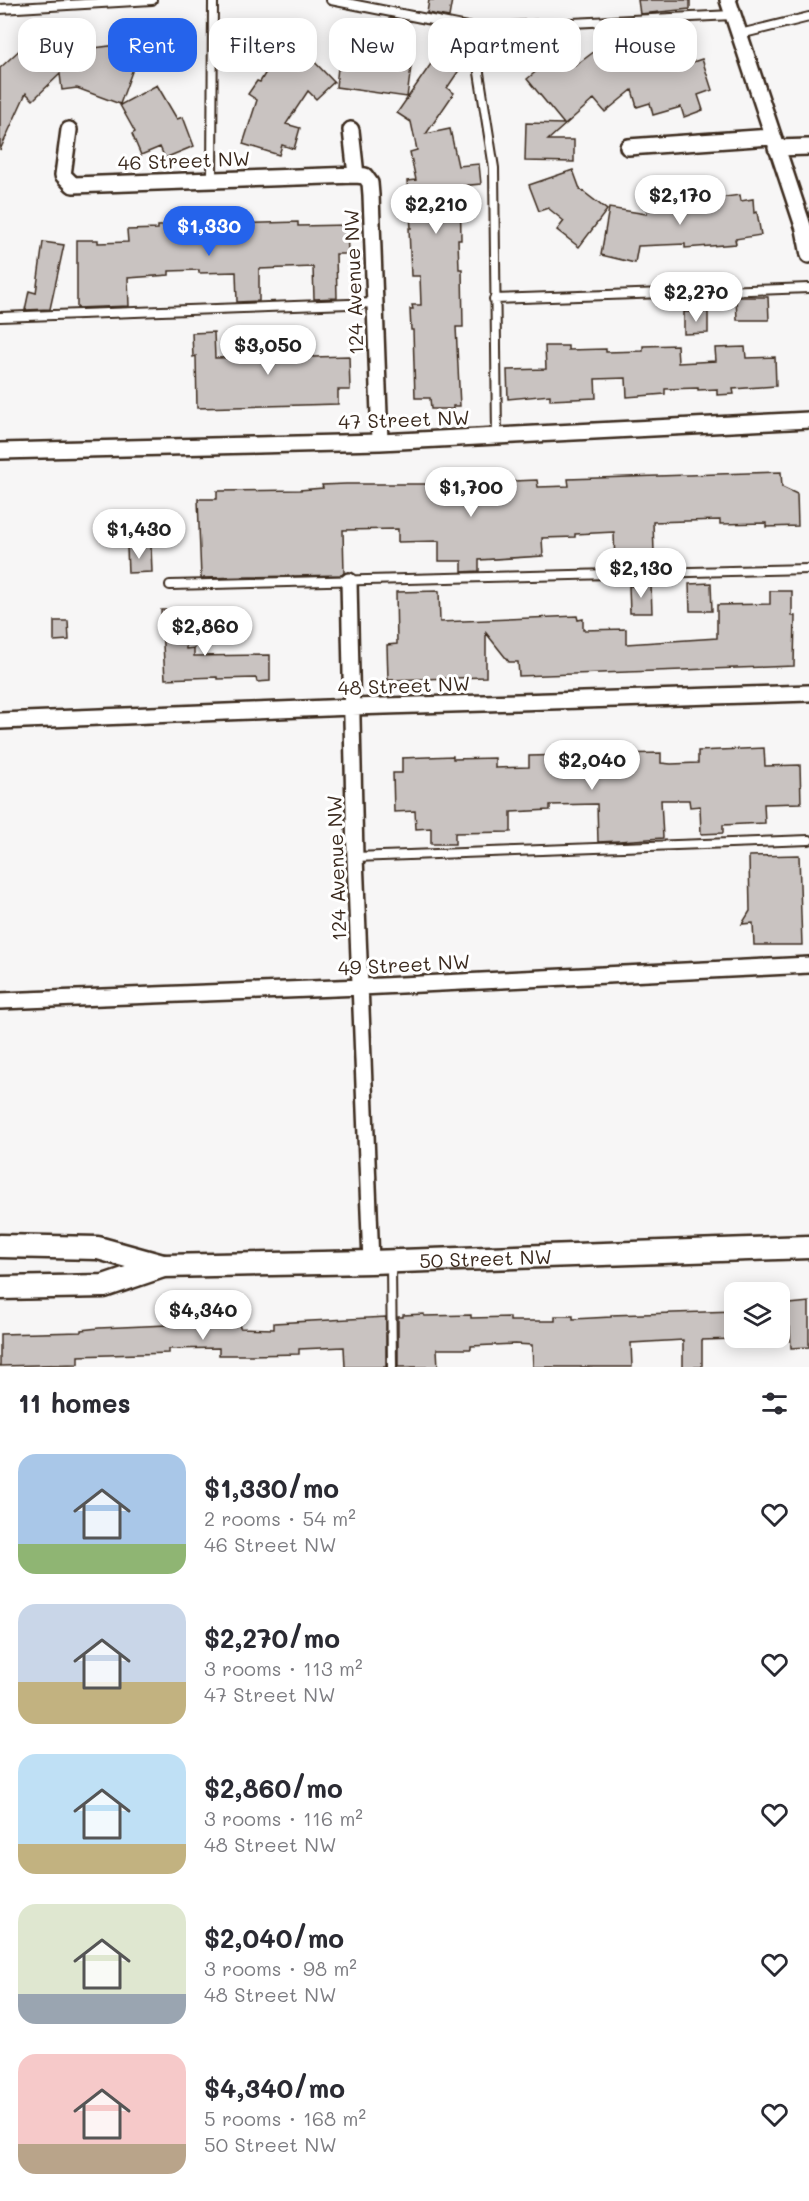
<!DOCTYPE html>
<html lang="en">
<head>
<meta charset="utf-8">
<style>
  body { margin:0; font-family:Mali,sans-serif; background:#f7f7f7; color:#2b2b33; height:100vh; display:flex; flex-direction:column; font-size:22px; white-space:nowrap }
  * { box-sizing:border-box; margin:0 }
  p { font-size:20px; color:#7c7c81 }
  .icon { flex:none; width:33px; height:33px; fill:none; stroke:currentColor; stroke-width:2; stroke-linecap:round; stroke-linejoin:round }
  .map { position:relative; height:1367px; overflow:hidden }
  .sheet { display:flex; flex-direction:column; background:#fff; flex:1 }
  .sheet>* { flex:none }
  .top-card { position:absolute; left:18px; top:18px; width:774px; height:54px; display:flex; gap:12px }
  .buttons { position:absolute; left:724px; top:1282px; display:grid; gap:12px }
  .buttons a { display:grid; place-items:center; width:66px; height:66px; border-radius:12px; background:#fff; box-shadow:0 3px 15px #0003; font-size:30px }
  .price { position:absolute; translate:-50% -51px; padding:0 14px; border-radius:21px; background:#fff; color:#222; font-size:20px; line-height:39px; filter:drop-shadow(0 2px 3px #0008) }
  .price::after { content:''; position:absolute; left:50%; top:36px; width:18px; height:14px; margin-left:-9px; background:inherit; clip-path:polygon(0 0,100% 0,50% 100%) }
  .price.current { background:#2563eb; color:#fff }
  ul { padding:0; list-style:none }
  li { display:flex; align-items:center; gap:18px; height:150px; padding:0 18px }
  li span { display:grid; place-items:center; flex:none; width:168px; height:120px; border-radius:18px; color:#555 }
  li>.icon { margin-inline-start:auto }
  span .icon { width:72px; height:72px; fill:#fffc; stroke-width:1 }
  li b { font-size:26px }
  h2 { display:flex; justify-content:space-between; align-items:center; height:72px; padding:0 18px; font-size:26px }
  .pill { padding:0 21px; border-radius:18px; background:#fff; box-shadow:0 3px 15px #0003; font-size:21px; line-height:54px }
  .pill.current { background:#2563eb; color:#fff }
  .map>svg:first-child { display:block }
  .building { fill:#c9c3c1; stroke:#3b2a1e; stroke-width:1.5 }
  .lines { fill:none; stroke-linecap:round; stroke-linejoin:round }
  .service-casing { stroke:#3b2a1e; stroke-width:12 }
  .minor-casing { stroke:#3b2a1e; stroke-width:20 }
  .secondary-casing { stroke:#3b2a1e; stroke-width:27 }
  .service { stroke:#fff; stroke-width:8 }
  .minor { stroke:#fff; stroke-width:15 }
  .secondary { stroke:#fff; stroke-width:22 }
  .labels { text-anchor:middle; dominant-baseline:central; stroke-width:6; stroke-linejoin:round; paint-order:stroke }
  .street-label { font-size:20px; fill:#3b2a1e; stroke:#fff }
</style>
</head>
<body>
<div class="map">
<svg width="809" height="1367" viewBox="0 0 809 1367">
  <rect width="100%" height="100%" fill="#f7f6f6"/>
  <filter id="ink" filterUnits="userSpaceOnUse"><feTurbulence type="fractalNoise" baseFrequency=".0167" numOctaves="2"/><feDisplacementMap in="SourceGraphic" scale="12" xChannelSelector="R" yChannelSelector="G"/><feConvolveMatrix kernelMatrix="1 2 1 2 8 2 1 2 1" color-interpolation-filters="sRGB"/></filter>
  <g filter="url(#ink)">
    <path class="building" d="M429,0H452L449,17L427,13Z
      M638,0H690V9L640,14Z
      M40,31L41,47L77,43L78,50L118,45L116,50L137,58L120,104L77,88L62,90L60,74L33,100L26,93L0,150V68Z
      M341,38L401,46V51L413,52L407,97L336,87Z
      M558,43L575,66L595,51L608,68L640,58L642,65L660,60L663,72L702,59L712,90L698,95L703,110L684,117L681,107L653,115L650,103L637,107L632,90L605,112L594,99L548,140H574V162L525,161L526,123L564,124L527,79L539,69V58Z
      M298,45L334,82L316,99L308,91L286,124L300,128L294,149L282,145L279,155L243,144L257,100L248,94L257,81L260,82L266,72L292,46L294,48Z
      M444,45L466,60L447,88L454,93L426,134L450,129L458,166L479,164L481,184L460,186L461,240H458L459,269H462L463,327H456L460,406H453V409H431L430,398H415L413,330H411L410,309H413L412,305H421L420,276H411L409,228H411L407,181L416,180L410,152L417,150L411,122L397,113Z
      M157,85L177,119L183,117L194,146L165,158L160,147L141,155L132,134L135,132L120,105Z
      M573,170L580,189L607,210L579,247L557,230L564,221L548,208L539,211L529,185Z
      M740,195L741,201L753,199L754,213L757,212L761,235L735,239L736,244L685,248V244L638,246L635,263L601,255L609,208L647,214L646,205L684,204L683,197L702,196L703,200Z
      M298,222V226L347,225L348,254H336L337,298L314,299L313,267L259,269V301L237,302L236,272L199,273V270L169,271V275L128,278L129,306L77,308V240H98V243L128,242L127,230L158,229V226Z
      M43,242L64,245L50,309L25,310L29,291L36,293Z
      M736,297H768L769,320H737Z
      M684,312H708V333L684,334Z
      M214,332L215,358L290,356L289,333L312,332L313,357L349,356L350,390H338V404L197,408L196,356L193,357L192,333Z
      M677,345L678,363L716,361L715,348L745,347L746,358L775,357L776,386L733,389L734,394L717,395V389L698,390V388L665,389V394L627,397L626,378L595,379L596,398L550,400V395L508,399L507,370L546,369L545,346H568V350L606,349V352L643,351V346Z
      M781,472L782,487L797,494L798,526L766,527V523L720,524V520L653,522L654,552H637V566L615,567L614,532L575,534V537L542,538L543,556L479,560V571L462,572V561H439V541L398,542V529L343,530L344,573L342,575L201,578L198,499H217V491L299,490L323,488L322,485L346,484H436L537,480L538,487L569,486L568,479Z
      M151,546L152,572L128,573L127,547Z
      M711,583L712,611H690L689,584Z
      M651,585L652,613H630L629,586Z
      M439,591L440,622L577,616L578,620L583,619V630L626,629V644L717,638V605L770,604V591H792V616H795L794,666L519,676L518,662H509L486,633V677L388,680L387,645L397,644L396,592Z
      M161,610H185L186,649L194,648V656L270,655V681L257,682L256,678L217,679V677L165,679Z
      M54,621H68L69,640L54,641Z
      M764,748L765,766L800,765L801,803L764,804L765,823L723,825V833L701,834L700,806L690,807L689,800H661L663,838L619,841L598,842L597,804L550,805V810L511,812V832L455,833V844H431V828L416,829L415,811L394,812L393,773H402V758L453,756V759L495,758V768L529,767V756L661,753V763L671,764L698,763V751Z
      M799,855L802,945H754L753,923L742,924L750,911L749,856Z
      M809,1302V1347L791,1348L790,1327L780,1328V1305Z
      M735,1311V1339L702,1340V1367H683V1340L631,1343L632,1367H533L532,1345L515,1344L471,1346V1349H437L438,1367H398V1317H403V1315L424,1314V1316L471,1315V1318L510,1317V1321H555V1316H573V1319L611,1317V1315Z
      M386,1317V1367H345L344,1347L299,1349V1354L251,1355H219V1348L169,1349V1353L78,1356V1364L0,1366V1334L81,1332V1330L99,1328L190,1324V1322L239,1323L240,1328L274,1329V1323Z"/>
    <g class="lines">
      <defs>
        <path id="service" d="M331,0L472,28L732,15
          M0,9L152,0
          M472,28L494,168L497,436
          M740,34L809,17
          M212,180L213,0
          M494,299L809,288
          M0,317L376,303
          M170,585L809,569
          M355,857L809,840
          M391,1264L392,1367"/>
        <path id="minor" d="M728,0L804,229L809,255
          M69,130L63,175L73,185L356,175
          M351,130L356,175L365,176L370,183L371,195L380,442
          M628,147L772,137
          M776,148L809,147
          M0,451L380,442L809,420
          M349,581L355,857L371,1262
          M0,721L352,707L809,693
          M0,1001L361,987L809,965"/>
        <g id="secondary">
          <path d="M0,1246L98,1248L163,1266"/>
          <path id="s1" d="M0,1288L104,1286L163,1266L371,1262L809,1247"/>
        </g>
      </defs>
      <use href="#service" class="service-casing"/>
      <use href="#minor" class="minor-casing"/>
      <use href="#secondary" class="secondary-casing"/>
      <use href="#service" class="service"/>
      <use href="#minor" class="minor"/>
      <use href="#secondary" class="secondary"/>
    </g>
  </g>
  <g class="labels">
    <g class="street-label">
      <text transform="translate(184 160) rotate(-2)">46 Street NW</text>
      <text transform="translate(353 282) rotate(-92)">124 Avenue NW</text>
      <text transform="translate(404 419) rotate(-2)">47 Street NW</text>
      <text transform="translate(404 685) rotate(-2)">48 Street NW</text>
      <text transform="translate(336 868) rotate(-92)">124 Avenue NW</text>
      <text transform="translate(404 964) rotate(-3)">49 Street NW</text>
      <text stroke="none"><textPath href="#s1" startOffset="489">50 Street NW</textPath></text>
    </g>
  </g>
</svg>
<div class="buttons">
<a><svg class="icon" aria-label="layers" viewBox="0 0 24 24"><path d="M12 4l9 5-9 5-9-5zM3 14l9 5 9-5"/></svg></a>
</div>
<b class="price" style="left:680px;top:226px">$2,170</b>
<b class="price" style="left:436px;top:235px">$2,210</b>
<b class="price current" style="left:209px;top:257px">$1,330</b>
<b class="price" style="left:696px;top:323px">$2,270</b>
<b class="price" style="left:268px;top:376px">$3,050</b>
<b class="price" style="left:471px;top:518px">$1,700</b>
<b class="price" style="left:139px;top:560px">$1,430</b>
<b class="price" style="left:641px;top:599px">$2,130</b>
<b class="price" style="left:205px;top:657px">$2,860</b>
<b class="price" style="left:592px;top:791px">$2,040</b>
<b class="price" style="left:203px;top:1341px">$4,340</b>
<div class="top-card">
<a class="pill">Buy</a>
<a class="pill current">Rent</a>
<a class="pill">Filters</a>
<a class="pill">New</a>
<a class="pill">Apartment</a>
<a class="pill">House</a>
</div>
</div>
<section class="sheet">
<h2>11 homes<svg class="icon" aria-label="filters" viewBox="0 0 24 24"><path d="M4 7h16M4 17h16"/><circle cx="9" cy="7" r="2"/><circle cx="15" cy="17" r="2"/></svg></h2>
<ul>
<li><span style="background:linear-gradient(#a9c7e8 75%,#8fb573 0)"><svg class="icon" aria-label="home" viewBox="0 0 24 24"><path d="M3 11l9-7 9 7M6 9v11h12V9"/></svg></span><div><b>$1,330/mo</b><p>2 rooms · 54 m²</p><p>46 Street NW</p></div><svg class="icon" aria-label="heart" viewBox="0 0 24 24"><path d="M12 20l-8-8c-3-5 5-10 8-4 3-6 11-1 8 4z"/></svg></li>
<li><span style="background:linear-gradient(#c9d6e8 65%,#c2b280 0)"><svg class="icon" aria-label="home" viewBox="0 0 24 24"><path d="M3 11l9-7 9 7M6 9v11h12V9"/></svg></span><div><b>$2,270/mo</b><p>3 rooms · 113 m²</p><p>47 Street NW</p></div><svg class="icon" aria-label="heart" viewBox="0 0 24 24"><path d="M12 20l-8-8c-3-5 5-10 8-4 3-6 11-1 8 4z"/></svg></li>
<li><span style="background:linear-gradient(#bfe0f5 75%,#c2b280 0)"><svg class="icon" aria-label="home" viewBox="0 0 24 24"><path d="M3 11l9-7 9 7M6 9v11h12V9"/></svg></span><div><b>$2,860/mo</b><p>3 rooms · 116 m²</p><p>48 Street NW</p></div><svg class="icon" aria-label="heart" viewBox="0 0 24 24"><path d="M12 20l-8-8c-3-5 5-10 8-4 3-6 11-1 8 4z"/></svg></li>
<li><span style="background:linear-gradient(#dfe7d0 75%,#9aa5b1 0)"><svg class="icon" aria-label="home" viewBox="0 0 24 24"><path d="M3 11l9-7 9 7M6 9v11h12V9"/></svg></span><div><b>$2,040/mo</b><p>3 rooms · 98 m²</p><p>48 Street NW</p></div><svg class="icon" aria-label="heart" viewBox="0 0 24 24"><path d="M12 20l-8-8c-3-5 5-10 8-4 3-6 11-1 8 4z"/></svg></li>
<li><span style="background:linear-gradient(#f6c9c9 75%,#b9a48a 0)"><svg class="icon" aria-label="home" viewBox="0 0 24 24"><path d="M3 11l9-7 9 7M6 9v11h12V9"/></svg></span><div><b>$4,340/mo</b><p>5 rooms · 168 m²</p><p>50 Street NW</p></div><svg class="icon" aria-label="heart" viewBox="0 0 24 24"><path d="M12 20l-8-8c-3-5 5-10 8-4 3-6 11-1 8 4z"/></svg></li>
</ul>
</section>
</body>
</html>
